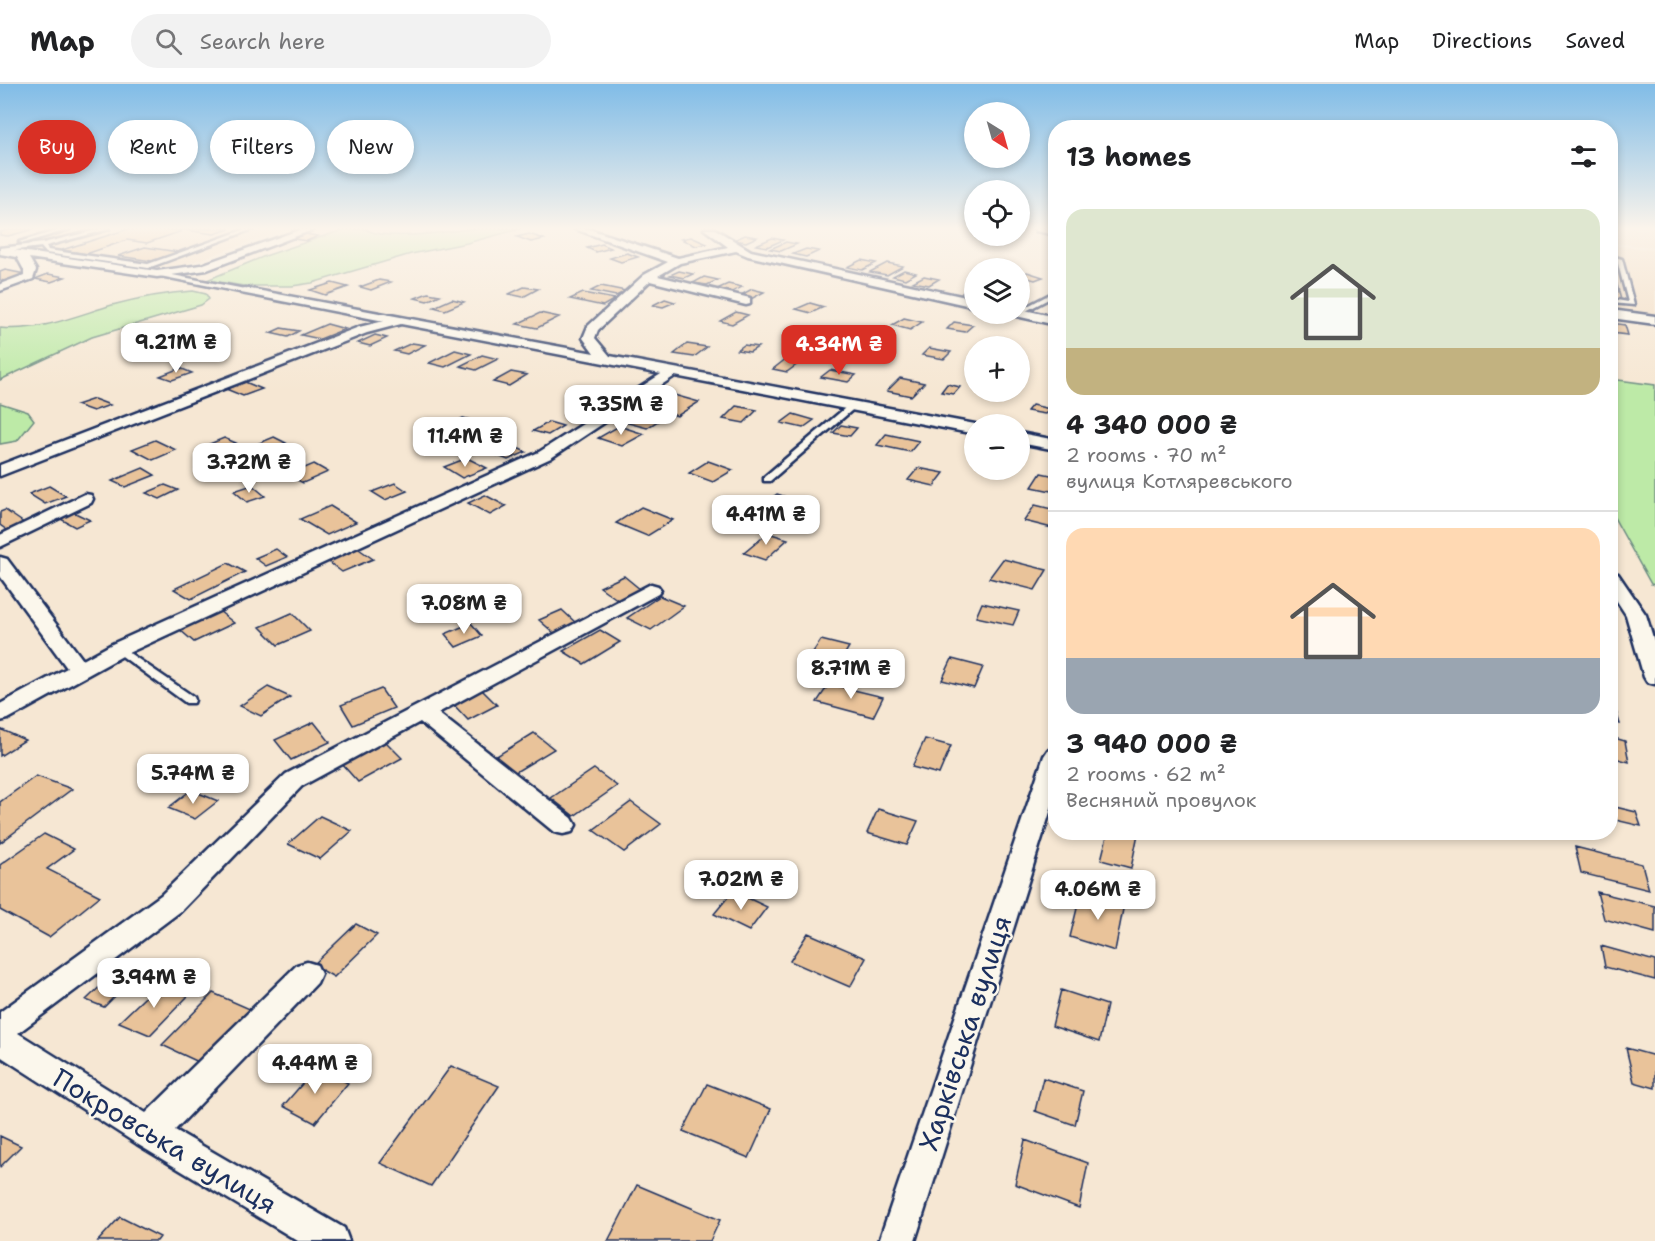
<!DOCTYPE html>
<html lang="en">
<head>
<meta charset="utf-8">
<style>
  body { margin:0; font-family:"Shantell Sans",sans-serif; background:#f2f2f2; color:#202124; height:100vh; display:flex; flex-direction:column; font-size:22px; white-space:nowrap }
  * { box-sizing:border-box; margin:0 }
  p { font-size:20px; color:#757577 }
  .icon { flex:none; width:33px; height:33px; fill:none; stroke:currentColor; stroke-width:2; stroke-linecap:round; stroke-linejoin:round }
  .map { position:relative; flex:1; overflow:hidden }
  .side { position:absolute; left:1048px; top:36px; width:570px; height:720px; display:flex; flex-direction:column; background:#fff; border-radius:24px; box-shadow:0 3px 9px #0003 }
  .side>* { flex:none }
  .banner { position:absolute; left:18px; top:36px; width:570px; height:54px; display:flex; gap:12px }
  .needle { width:39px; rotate:143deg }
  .fabs { position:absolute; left:964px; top:18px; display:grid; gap:12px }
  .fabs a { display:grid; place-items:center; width:66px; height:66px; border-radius:50%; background:#fff; box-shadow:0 3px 9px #0003; font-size:30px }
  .price { position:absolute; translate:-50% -51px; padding:0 14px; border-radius:12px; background:#fff; color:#222; font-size:20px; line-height:39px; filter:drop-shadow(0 2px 3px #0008) }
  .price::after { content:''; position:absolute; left:50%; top:36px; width:18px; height:14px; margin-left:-9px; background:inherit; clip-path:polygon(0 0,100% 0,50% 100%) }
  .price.active { background:#d93025; color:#fff }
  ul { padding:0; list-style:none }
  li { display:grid; align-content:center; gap:12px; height:318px; padding:0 18px }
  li+li { border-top:2px solid #e0e0e0 }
  li span { display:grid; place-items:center; height:186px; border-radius:18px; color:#555 }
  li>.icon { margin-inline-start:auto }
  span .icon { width:108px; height:108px; fill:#fffc; stroke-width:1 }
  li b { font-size:26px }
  h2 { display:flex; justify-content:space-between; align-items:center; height:72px; padding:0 18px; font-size:26px }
  .tag { padding:0 21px; border-radius:27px; background:#fff; box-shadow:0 3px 9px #0003; font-size:21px; line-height:54px }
  .tag.active { background:#d93025; color:#fff }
  header { display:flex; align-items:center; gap:36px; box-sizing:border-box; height:84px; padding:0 30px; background:#fff; border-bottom:2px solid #e0e0e0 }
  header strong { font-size:28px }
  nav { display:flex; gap:33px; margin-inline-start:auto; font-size:21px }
  .search { width:420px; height:54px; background:#f2f2f2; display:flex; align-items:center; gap:15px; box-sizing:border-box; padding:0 21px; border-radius:33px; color:#757577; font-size:22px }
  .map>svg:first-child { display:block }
  .built { fill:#f2dcc2 }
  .green { fill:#bdeaa7; stroke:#6c8c82; stroke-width:1.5 }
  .building { fill:#e9c39a; stroke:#1b2f5e; stroke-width:1.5 }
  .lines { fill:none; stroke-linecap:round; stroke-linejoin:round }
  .service-casing { stroke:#1b2f5e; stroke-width:5 }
  .minor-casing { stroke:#1b2f5e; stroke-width:5 }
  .service { fill:#fbf7ec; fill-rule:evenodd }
  .minor { fill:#fbf7ec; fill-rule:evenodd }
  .labels { text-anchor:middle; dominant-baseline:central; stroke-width:5; stroke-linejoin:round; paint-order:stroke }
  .near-street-label { font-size:27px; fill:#1b2f5e; stroke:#fbf7ec }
</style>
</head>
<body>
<header>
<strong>Map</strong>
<div class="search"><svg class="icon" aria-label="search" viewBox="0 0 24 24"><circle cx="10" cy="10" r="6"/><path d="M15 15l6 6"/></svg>Search here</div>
<nav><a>Map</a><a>Directions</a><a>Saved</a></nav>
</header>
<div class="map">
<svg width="1655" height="1157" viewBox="0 0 1655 1157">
  <rect width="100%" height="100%" fill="#f6e7d3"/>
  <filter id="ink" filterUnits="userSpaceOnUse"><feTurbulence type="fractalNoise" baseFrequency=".0167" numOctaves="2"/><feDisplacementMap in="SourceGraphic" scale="12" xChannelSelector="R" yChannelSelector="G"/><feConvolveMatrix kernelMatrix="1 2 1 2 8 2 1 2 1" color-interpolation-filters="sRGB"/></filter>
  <g filter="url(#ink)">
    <path class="built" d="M79,145H288L186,180L147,185L9,166Z
      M1611,145H1655V163L1611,159Z
      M1611,161L1655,166V230L1611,224Z"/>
    <path class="green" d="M345,145H368L367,146C389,157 444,148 469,145C486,143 504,145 520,145L467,159L411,170L312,199L292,202H244L207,196L265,172Z
      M193,207L206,210L209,215L201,221L92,253L0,296V244C39,248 75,232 112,221C138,214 166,209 193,207Z
      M1611,295L1655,301V501L1651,500L1611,428Z
      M0,319L28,328L34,336L17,357L0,360Z"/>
    <path class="building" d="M11,145H34L8,152L0,151V148Z
      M128,145H165L182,147L147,159L127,156L86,170L62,166Z
      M178,145H230L214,150Z
      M305,150L318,152L307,157L293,155Z
      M529,150L544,155L531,158L517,153Z
      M745,151L757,153L746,158L734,156Z
      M691,153L707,160L696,162L681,155Z
      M772,154L783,156L767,163L756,161Z
      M786,158L797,160L781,167L770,165Z
      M602,160L611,164L596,168L587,164Z
      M145,163L179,168L152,177L118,172Z
      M806,165L819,167L806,173L793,170Z
      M627,169L638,173L621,178L610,174Z
      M861,176L876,179L862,186L847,183Z
      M1611,177L1621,216L1611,215Z
      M887,179L903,182L887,191L870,188Z
      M5,186L25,190L5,197L0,196V188Z
      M904,186L916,189L905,195L893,192Z
      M679,187L693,190L684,194L670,191Z
      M1027,188L1043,193L1035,196L1020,192Z
      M48,190L65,193L51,198L35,195Z
      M924,192L939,195L929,201L913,198Z
      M704,193L718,196L707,201L693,199Z
      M379,196L391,198L371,206L360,203Z
      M332,199L348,203L325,211L310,206Z
      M728,200L742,203L732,208L717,205Z
      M973,200L975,201V211L962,209Z
      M601,202L626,207L616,212L591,207Z
      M524,203L538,205L523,213L509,210Z
      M752,205L764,208L751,215L739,212Z
      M428,209L440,211L427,217L415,214Z
      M583,209L615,215L603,222L570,215Z
      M452,215L464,218L445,226L434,223Z
      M665,215L675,218L663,223L653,221Z
      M810,219L824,223L811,229L796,225Z
      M736,228L748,231L732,240L720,237Z
      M540,229L559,233L537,244L517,240Z
      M904,234L922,238L910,246L892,241Z
      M954,238L973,241L965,248L947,245Z
      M1611,239L1625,241L1628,251L1611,249Z
      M327,240L345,245L320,255L301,251Z
      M281,244L299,247L288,253L270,249Z
      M375,251L387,254L370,262L358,259Z
      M412,259L425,261L407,270L394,267Z
      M687,260L707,263L694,273L674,270Z
      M744,261L758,263L750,268L737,266Z
      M929,264L951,268L944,275L922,271Z
      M455,266L471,270L445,283L429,279Z
      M482,271L498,275L476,286L460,282Z
      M787,274L802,277L787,288L773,285Z
      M180,284L192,289L172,296L160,292Z
      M830,286L856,291L848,298L821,293Z
      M511,288L527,291L509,302L493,298Z
      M900,294L924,299L911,312L887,307Z
      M245,298L262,305L243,312L226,305Z
      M947,300L960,303L954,310L941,308Z
      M599,306L618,309L613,314L593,311Z
      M674,311L699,318L677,332L652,324Z
      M94,315L110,321L93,327L76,321Z
      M1032,321L1050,325L1045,330L1027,327Z
      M736,322L757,326L744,339L723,335Z
      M572,324L599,328L592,334L564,330Z
      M645,328L664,333L647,344L628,339Z
      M793,330L814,336L803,344L781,339Z
      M463,334L487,340L472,349L448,342Z
      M549,338L563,342L548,351L533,347Z
      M841,341L857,344L850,352L833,349Z
      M619,342L644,350L622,362L598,354Z
      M886,350L919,357L910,368L877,361Z
      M274,353L286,359L269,366L257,360Z
      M224,354L236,359L212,369L200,364Z
      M155,356L176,366L153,376L132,365Z
      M509,360L526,368L508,376L491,369Z
      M232,370L248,377L213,393L196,385Z
      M467,374L487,384L462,394L444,383Z
      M708,377L733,386L713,398L689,389Z
      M314,380L328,388L303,399L288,391Z
      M143,384L155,391L125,403L112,397Z
      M918,384L944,389L934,402L908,396Z
      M1041,389L1056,392V408L1032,403Z
      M395,399L407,407L385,416L372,408Z
      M165,401L178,406L160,415L146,409Z
      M252,401L265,412L247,418L234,407Z
      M49,402L66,412L45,420L29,410Z
      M777,410L801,418L782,433L756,425Z
      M485,411L506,422L490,431L468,419Z
      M1035,421L1056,426V445L1024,437Z
      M330,422L356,438L327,451L300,435Z
      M641,423L673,436L647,452L616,439Z
      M5,426L24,439L7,446L0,441V428Z
      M73,428L90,436L75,443L59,434Z
      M768,449L788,455L765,476L744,469Z
      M356,463L373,475L342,488L326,476Z
      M276,465L287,473L266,482L255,474Z
      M1003,475L1047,486L1035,506L989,494Z
      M228,479L245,488L191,515L174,505Z
      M624,492L641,506L618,516L600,503Z
      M660,512L684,522L651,546L627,534Z
      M982,519L1019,527L1013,541L976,533Z
      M562,526L576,539L554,549L539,536Z
      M219,527L234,539L194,558L179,545Z
      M292,529L310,547L278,561L260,543Z
      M471,539L482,552L456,563L445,550Z
      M600,546L620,558L584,580L563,567Z
      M821,556L849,563L834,588L805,580Z
      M952,575L983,583L974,604L942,596Z
      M829,600L883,613L873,633L817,618Z
      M268,603L290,613L261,632L240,622Z
      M381,605L394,624L353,641L341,621Z
      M482,606L497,621L468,636L453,620Z
      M1611,620L1614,621L1620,640L1611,638Z
      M314,638L330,658L291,676L275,656Z
      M0,645L25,656L0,672Z
      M534,649L554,665L514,689L495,673Z
      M1611,653L1625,657L1629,678L1611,673Z
      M925,655L951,662L939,690L912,683Z
      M385,657L402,674L358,698L341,679Z
      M594,685L617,702L574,732L551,714Z
      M36,692L72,705L0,759V718Z
      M191,706L218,717L195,735L168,724Z
      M631,718L661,740L624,768L593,746Z
      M1611,722L1636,728L1641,742L1611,735Z
      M878,725L918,737L907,761L867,749Z
      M320,732L352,747L320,775L288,760Z
      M1108,748L1138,750L1131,784L1101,776Z
      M44,750L74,765L47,785L100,812L49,853L0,826V781Z
      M1575,763L1642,780L1649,806L1581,789Z
      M733,807L767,823L749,847L714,830Z
      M1081,808L1124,820L1115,867L1070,853Z
      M1597,808L1655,822V849L1604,835Z
      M356,840L377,851L334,893L313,881Z
      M808,849L866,874L850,903L790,877Z
      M1601,862L1655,877V896L1605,883Z
      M112,891L130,897L104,923L86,916Z
      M159,900L188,912L150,951L119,938Z
      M1061,906L1107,921L1099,958L1052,942Z
      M213,909L252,926L203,980L162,961Z
      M1626,964L1655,972V1004L1634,998Z
      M451,982L499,1002L431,1102L380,1079Z
      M316,984L348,999L315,1039L283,1022Z
      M1043,994L1083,1007L1075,1041L1035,1027Z
      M707,1000L771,1025L749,1074L683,1047Z
      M0,1052L21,1062L0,1083Z
      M1025,1056L1088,1079L1079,1124L1015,1100Z
      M637,1101L720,1136L710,1157H608Z
      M120,1133L160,1153L157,1157H98Z"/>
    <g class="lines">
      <defs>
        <path id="service" d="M63,145H70L24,159L19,158Z
          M101,145H109L46,162L48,166L148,180L246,145H253L148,184L46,169L41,163L0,168V164L43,159Z
          M1611,172L1622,175L1634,221L1611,219V215L1628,218L1617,176H1611Z
          M157,188L245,205L248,207L245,209L155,191V189Z
          M1056,207V211L1022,229L1019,230L1020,226Z
          M851,319L858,321L770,397H764V393Z
          M119,562L194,613L195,616L194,619H186L115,567L114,565Z"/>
        <path id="minor" d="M302,145H315L207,186L157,193L29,174L36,186L33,195L0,207V200L24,191V186L17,173L0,170V164L157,187L201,181Z
          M575,145H589L678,174L728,163L704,145H715L751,167L975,215V223L748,172L736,167L680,179L658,192L750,214V220L746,221L650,197L598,246L595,254L610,272L975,340V350L675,292L551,374L126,570L8,635L0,637V620L67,584L0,492V473L7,475L83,576L112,560L539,368L661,290L401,240L367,249L0,392V381L359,243L384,237L241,209V205L245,204L594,269L583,254L588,242L644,191L668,178Z
          M1035,145H1056V151L1036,147Z
          M1020,225L1056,233V241L1016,232L1014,230H1020Z
          M1611,226L1655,232V240L1611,234Z
          M1020,349L1056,356V366L1020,359Z
          M85,410L91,411L93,415L91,419L0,463V451Z
          M1611,488L1618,490L1646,531L1655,560V600L1647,598L1644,593L1626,531L1611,508Z
          M651,500L658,502L661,506L658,510L438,629L572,734L576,741L572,748L563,750L554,748L420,638L302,702L181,827L18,949L146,1029L297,881L307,878L317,881L321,890L317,899L175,1046L344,1144L349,1157H298L137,1060L0,972V928L161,811L286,690Z
          M1056,664V709L915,1157H879L1044,672L1048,666Z"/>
      </defs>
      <use href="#service" class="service-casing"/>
      <use href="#minor" class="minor-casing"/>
      <use href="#service" class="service"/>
      <use href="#minor" class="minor"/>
    </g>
  </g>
  <linearGradient id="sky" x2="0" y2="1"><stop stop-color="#80bce7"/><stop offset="0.47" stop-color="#fbf4eb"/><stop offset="1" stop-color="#fbf4eb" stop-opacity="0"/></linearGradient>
  <rect width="1655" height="307" fill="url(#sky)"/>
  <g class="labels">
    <g class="near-street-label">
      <text transform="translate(965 949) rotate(-72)">Харківська вулиця</text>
      <text transform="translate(165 1057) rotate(31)">Покровська вулиця</text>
    </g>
  </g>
</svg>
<div class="fabs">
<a><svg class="needle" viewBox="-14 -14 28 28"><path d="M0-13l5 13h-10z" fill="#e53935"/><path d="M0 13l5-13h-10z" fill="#757577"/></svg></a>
<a><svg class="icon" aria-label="locate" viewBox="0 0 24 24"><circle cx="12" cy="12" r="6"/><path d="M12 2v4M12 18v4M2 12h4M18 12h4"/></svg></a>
<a><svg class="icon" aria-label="layers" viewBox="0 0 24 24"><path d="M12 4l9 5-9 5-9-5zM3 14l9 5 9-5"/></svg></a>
<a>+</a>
<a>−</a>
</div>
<b class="price" style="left:176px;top:290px">9.21M ₴</b>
<b class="price active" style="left:839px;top:292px">4.34M ₴</b>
<b class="price" style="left:621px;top:352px">7.35M ₴</b>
<b class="price" style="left:465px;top:384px">11.4M ₴</b>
<b class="price" style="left:249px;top:410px">3.72M ₴</b>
<b class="price" style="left:766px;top:462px">4.41M ₴</b>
<b class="price" style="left:464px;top:551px">7.08M ₴</b>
<b class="price" style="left:851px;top:616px">8.71M ₴</b>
<b class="price" style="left:193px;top:721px">5.74M ₴</b>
<b class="price" style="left:741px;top:827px">7.02M ₴</b>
<b class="price" style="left:1098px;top:837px">4.06M ₴</b>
<b class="price" style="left:154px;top:925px">3.94M ₴</b>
<b class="price" style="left:315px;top:1011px">4.44M ₴</b>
<div class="banner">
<a class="tag active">Buy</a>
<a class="tag">Rent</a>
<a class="tag">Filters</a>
<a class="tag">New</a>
</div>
<section class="side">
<h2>13 homes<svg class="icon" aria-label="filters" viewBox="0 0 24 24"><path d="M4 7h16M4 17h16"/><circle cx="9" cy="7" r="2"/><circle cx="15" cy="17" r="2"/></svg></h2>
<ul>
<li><span style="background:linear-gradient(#dfe7d0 75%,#c2b280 0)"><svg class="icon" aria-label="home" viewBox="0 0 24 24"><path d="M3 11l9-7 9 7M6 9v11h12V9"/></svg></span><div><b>4 340 000 ₴</b><p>2 rooms · 70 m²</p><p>вулиця Котляревського</p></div></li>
<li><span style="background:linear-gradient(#ffd9b3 70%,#9aa5b1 0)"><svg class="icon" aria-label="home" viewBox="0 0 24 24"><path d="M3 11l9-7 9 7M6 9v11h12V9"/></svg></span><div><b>3 940 000 ₴</b><p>2 rooms · 62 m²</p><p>Весняний провулок</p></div></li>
</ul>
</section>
</div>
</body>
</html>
